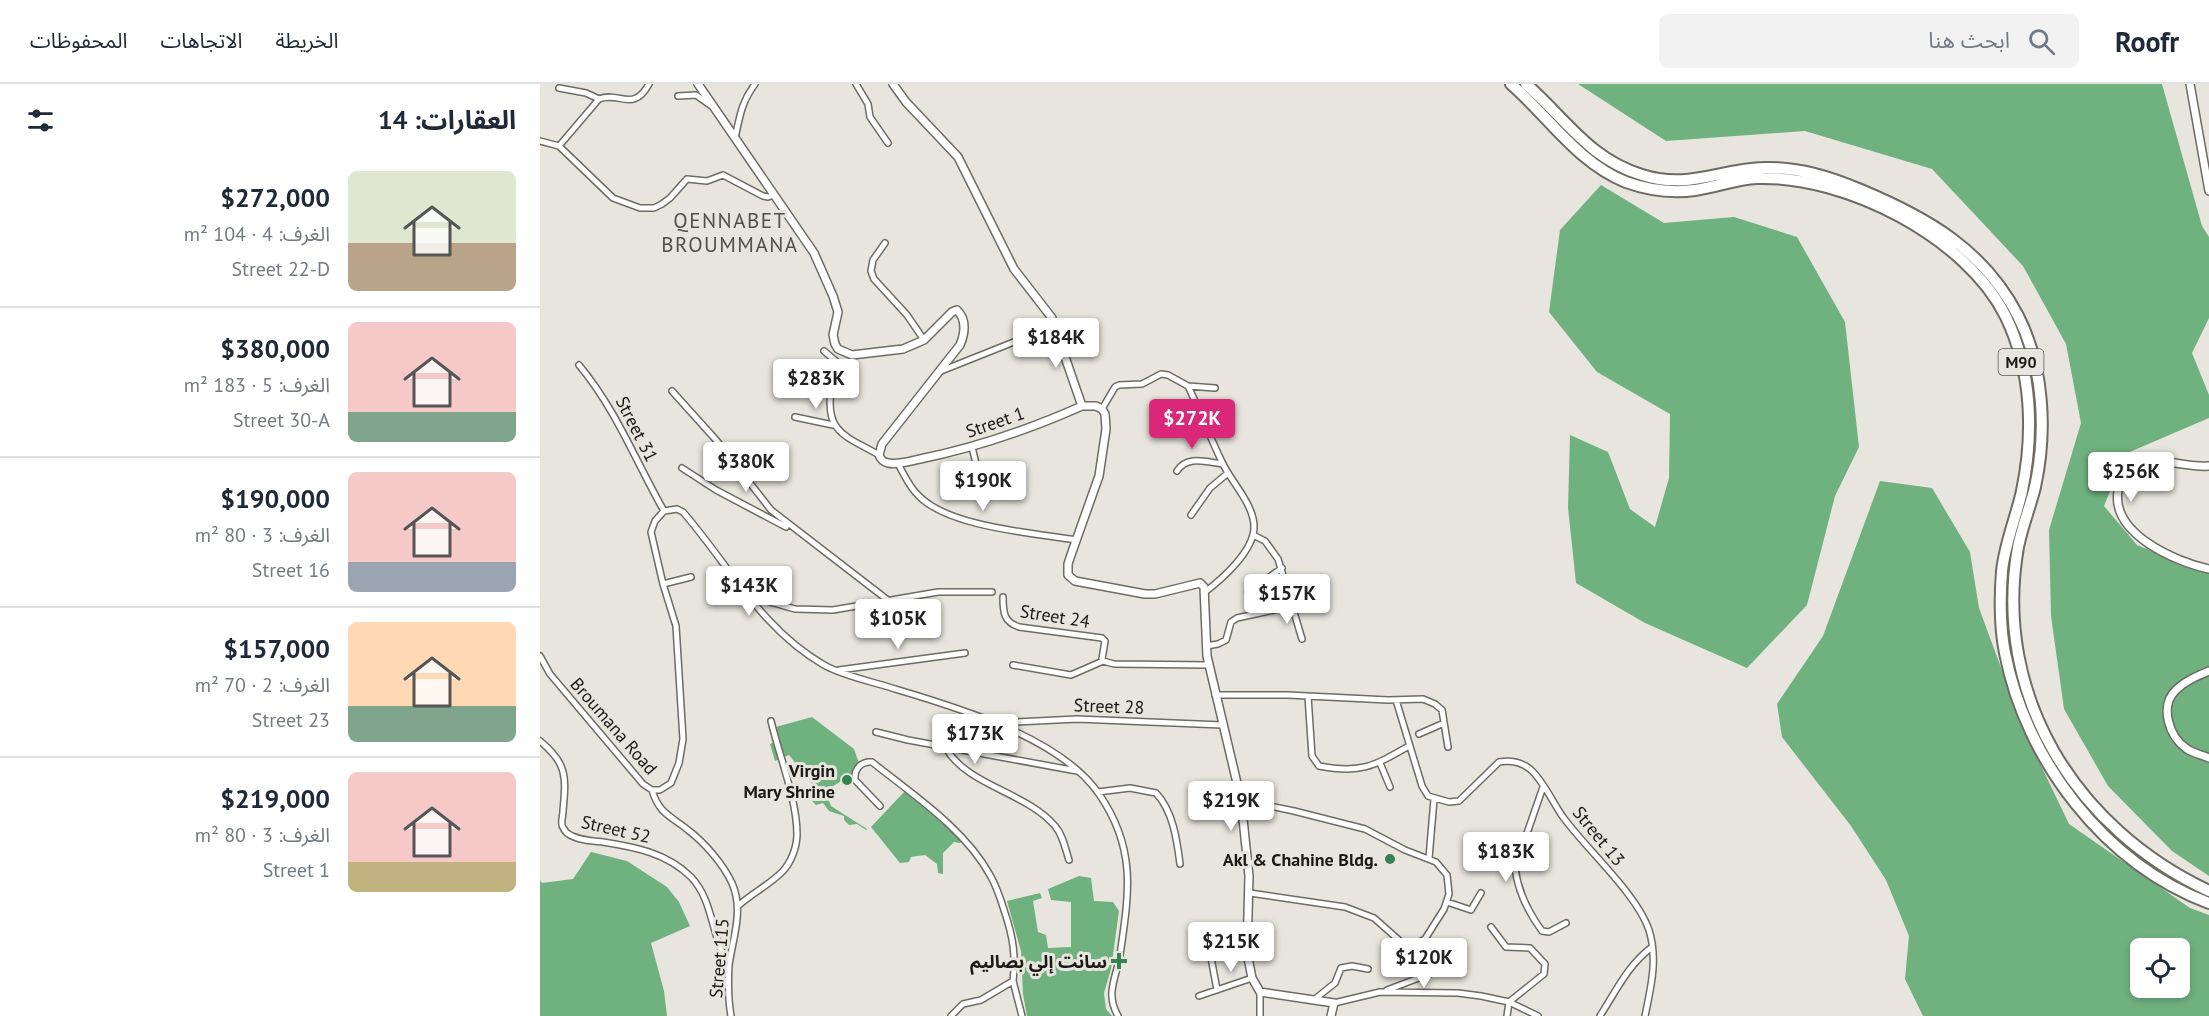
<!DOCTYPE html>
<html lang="ar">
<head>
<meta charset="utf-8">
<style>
  body { margin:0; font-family:"PT Sans","Noto Sans Arabic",sans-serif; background:#f2f2f3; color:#1f2937; direction:rtl; height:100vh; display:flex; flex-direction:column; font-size:22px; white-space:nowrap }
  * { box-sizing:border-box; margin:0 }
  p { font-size:20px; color:#747a83 }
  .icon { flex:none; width:33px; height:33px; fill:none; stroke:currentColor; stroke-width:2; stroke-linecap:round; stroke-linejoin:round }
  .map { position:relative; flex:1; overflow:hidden; direction:ltr }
  .drawer { display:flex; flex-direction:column; background:#fff; width:540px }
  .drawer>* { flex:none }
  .fabs { position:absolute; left:1590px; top:854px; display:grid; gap:12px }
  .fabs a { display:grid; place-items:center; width:60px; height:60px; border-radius:9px; background:#fff; box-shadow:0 3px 9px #0003; font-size:30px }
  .price { position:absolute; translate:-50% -51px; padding:0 14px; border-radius:6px; background:#fff; color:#222; font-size:20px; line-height:39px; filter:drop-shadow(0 2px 3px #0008) }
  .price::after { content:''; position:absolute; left:50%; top:36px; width:18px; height:14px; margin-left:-9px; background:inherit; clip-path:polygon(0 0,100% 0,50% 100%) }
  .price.active { background:#db2777; color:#fff }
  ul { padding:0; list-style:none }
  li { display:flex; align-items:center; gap:18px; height:150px; padding:0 24px }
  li+li { border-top:2px solid #e0e1e3 }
  li span { display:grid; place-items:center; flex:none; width:168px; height:120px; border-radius:9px; color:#555 }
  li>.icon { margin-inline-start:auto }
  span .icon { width:72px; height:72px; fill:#fffc; stroke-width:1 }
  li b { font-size:26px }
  h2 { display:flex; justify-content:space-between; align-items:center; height:72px; padding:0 24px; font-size:26px }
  header { display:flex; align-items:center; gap:36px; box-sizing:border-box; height:84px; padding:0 30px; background:#fff; border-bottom:2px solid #e0e1e3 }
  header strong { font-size:28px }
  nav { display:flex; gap:33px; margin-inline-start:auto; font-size:21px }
  .search { width:420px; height:54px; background:#f2f2f3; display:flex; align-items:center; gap:15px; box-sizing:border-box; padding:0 21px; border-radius:9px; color:#747a83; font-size:22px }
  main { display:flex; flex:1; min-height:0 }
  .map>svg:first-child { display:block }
  .forest { fill:#70b27f; fill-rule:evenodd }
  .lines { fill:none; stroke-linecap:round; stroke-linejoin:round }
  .minor-casing { stroke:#6d6b63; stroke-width:8 }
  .tertiary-casing { stroke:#6d6b63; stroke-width:10 }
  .motorway-casing { stroke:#6d6b63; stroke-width:14 }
  .minor { stroke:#fff; stroke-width:5 }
  .tertiary { stroke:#fff; stroke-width:7 }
  .motorway { stroke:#fff; stroke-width:10 }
  .poi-dot { fill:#358252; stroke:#e7e5dd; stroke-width:2 }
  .labels { text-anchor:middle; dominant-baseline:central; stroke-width:6; stroke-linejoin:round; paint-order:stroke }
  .shield { fill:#e7e5dd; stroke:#585652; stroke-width:1.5 }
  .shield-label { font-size:16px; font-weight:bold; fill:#1a1916 }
  .street-label { font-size:18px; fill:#1a1916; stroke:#e7e5dd }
  .poi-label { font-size:18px; font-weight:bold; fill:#1a1916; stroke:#e7e5dd; text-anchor:end }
  .quarter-label { font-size:21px; letter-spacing:1.5px; fill:#514f48; stroke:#e7e5dd }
</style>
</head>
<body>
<header>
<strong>Roofr</strong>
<div class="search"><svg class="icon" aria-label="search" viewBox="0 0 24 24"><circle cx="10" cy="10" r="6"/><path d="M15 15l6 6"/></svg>ابحث هنا</div>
<nav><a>الخريطة</a><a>الاتجاهات</a><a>المحفوظات</a></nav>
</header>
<main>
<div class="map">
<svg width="1669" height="932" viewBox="0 0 1669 932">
  <rect width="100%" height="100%" fill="#e7e5dd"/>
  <path class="forest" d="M1038,0H1622L1662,142L1669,153V234L1652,269L1669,311V334L1585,370L1564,422L1597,461L1669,490V792L1632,767L1568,702L1524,625L1511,532L1509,446L1541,339L1526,260L1483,182L1392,85L1265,47L1126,57Z
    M1061,101L1124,139L1194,133L1257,153L1305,238L1319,363L1295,412L1267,521L1207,584L1105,539L1036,499L1028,424L1030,351L1068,368L1090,425L1115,443L1129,394L1130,330L1057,288L1009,228L1020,146Z
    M1340,397L1392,404L1430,468L1439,524L1484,646L1529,740L1650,824L1669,831V932H1383L1365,895L1369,852L1346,796L1311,742L1242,653L1237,620L1283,552ZM1600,864H1640V903H1600Z
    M272,633L314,665L321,685L285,707L291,722L327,745L326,746L317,740L309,741L304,736V732L289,727L283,719L276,721L271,716L272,700L249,671L235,677L230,660L234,658L232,644Z
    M364,708L372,711L424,757L419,759L414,758L403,769V790L398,789L397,780L385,771L371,773L369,778L360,779L331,743Z
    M51,768L87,777L127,803L139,818L150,842L111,859L124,907L127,932H0V796L2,799L33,795Z
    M539,792L551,794L554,817L573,818L579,827L571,885L564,909L566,925L572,932H487L483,910L481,867L467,817L500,809L502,814L493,817L498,848L506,851L508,864L531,863V818L511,816L508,805Z"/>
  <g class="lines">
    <defs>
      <path id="minor" d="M316,0L328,20L330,33L348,59
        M19,4L46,9L59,15
        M138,12L156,11L170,21
        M195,54C200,32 201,19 215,0
        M0,57L19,62L73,114L100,124H114L122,120L130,114L147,95L167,97L183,91L223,112L228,113L234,111
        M19,62L59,15C80,7 93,29 109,0
        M345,159L333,176L331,187L334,195L367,231L384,256
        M284,267L297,278C297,288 293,296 291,306C285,349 306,352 339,371
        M39,281C77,327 95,376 124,427
        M401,287L514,242
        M648,302C660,327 670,353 682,378C691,398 714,420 714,443C714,467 682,495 665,508
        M132,307L177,357L231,426L349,517
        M562,325L575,303L579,301L602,300L621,290L628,291L648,302L675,304
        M255,333L293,341
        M432,363L440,396
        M358,380C364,390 369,403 378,411C407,443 494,449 536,456
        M142,384L176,406L246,443
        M637,387C647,371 666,378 683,380
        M651,431L670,404L688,389
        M713,451L725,457L738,475L762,555
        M123,500L151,493
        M708,508L742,484
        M206,511L255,525L293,526L398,508H452
        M463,513C463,529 464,538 479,543L562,554L565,557L562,575L563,577L574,580L669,581
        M666,562L678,560L686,556L691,538L697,534L753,522
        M0,572L10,590L103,700L112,706H120L131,699L139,679L143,655L136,542L123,500L111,448L115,437L124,427L137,425L143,428C189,481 221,545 284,581C304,592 330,597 352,604C416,623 520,653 559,710C597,765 589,809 580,871C576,895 565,909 578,932
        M473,581L531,591L563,577
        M299,586L425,569
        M675,611H748L848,616L883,615L895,620L902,626L908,663
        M768,612L772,672L779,682C821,690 834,682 869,662
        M856,616L882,702L888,712L909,718L919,717L959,678C970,676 981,678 990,685C1003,696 1013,719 1023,733C1047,766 1097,810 1109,846C1118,875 1111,903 1105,932
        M456,639L537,635L682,641
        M336,648L368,656L537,687
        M879,650L904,639
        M0,657C8,664 17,672 21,682C27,696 24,713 23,727C23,731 21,737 22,741C22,743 26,748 27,749C36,756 52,757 63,758C95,763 127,769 151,793C174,817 171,854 189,881
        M406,664C426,701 488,709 515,742C523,751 525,764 529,776
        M840,679L850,703
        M1003,703L975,784C978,808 988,828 1002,847L1009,848L1026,839
        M112,706C119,730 131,732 148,746C165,759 183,780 192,799C204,827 193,853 189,881C188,898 188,915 191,932
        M558,708L590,704L616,709C633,727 637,756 640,780
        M701,716L754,727L825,745L865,766L896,778L907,791L909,810L904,825L885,855L873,861L860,857L834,834L805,823L710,809
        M340,722L315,696C314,685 321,677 332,678C373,711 424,744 450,791C457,803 461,816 465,829C473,853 476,872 473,897
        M889,774L894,715
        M907,818L931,826L941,809
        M198,822C211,810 229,801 242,788C251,779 257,763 257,750C257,716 239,671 231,637
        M951,843L966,863L990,864L1005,880L1004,890L969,918L967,932
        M655,864L664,863L670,868L677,906
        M847,906L921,878
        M659,912L712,894
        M775,915L795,899L801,884L812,882L828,885
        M794,919L840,908L918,909L941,912L969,918L998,932
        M411,932L423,920L441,916L473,897L482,932
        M720,932V908
        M1060,932C1076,907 1088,881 1112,863"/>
      <path id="tertiary" d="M158,0L274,169L293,212L298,228L293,251L295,260L298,265L312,271L363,265L384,256L412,228L417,226C427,236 425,249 420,261L342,360L339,371C341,376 343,378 348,379C359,381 370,377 380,375C435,364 490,345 542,322H556L562,325L565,330L566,345L559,392L532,468L528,480V491L535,497L605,510H615L660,499L664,503L667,572L701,716L709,792L707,869L712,894L720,908L794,919L791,932
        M353,0L366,18L418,73L474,185L512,234L518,261L525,273L542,322
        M1650,0L1669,107
        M1669,382C1645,384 1619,371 1596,382C1587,386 1580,397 1578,407C1571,450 1636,478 1669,485
        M1669,587C1657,592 1645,597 1636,606C1619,622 1629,653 1647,665C1653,669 1662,671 1669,674"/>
      <path id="motorway" d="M971,0C1009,33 1038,79 1086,98C1108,106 1132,109 1155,106C1176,103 1196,95 1217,94C1305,91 1427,153 1466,233C1492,287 1494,349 1482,407C1476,434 1465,459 1462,487C1460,513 1460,544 1465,569C1486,677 1565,780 1669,819
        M986,0C1025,34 1049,75 1102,91C1148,106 1179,85 1225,84C1259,83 1290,93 1321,106C1388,134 1444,166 1478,232C1504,283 1507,348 1495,403C1490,423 1482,443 1478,463C1452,612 1536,745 1669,807"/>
    </defs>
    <use href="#minor" class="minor-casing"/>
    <use href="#tertiary" class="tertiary-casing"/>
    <use href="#motorway" class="motorway-casing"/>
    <use href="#minor" class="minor"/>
    <use href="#tertiary" class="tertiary"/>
    <use href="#motorway" class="motorway"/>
  </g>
  <g class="poi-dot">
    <circle cx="307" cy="696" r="6"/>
    <circle cx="850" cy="775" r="6"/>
    <path d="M576 868h6v6h6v6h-6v6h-6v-6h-6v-6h6z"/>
  </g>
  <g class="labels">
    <rect class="shield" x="1458.5" y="265" width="45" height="26" rx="4.5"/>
    <g class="shield-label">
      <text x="1481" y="278">M90</text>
    </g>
    <g class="street-label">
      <text transform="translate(455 338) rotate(-19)">Street 1</text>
      <text transform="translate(97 345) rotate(63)">Street 31</text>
      <text transform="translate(515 532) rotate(9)">Street 24</text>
      <text transform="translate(569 622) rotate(2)">Street 28</text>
      <text transform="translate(74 642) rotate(49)">Broumana Road</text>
      <text transform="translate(76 745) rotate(13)">Street 52</text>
      <text transform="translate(1059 752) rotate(51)">Street 13</text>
      <text transform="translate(179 874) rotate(-85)">Street 115</text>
    </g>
    <g class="poi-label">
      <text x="295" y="686">Virgin<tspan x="295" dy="21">Mary Shrine</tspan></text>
      <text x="838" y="775">Akl &amp; Chahine Bldg.</text>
      <text x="567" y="877">سانت إلي بصاليم</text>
    </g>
    <g class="quarter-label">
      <text x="190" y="136">QENNABET<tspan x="190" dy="24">BROUMMANA</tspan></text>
    </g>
  </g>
</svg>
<div class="fabs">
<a><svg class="icon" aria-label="locate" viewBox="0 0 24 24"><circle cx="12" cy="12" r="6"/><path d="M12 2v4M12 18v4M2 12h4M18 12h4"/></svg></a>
</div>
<b class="price" style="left:516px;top:285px">$184K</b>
<b class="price" style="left:276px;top:326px">$283K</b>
<b class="price active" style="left:652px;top:366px">$272K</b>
<b class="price" style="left:206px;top:409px">$380K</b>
<b class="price" style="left:1591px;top:419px">$256K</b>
<b class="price" style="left:443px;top:428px">$190K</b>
<b class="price" style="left:209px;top:533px">$143K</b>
<b class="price" style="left:747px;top:541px">$157K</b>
<b class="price" style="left:358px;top:566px">$105K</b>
<b class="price" style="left:435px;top:681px">$173K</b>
<b class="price" style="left:691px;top:748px">$219K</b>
<b class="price" style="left:966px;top:799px">$183K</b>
<b class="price" style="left:691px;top:889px">$215K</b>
<b class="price" style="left:884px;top:905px">$120K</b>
</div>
<section class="drawer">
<h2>العقارات: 14<svg class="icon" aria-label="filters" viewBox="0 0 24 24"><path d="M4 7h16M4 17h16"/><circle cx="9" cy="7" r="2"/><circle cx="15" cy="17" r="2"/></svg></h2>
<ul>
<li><span style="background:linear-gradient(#dfe7d0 60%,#b9a48a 0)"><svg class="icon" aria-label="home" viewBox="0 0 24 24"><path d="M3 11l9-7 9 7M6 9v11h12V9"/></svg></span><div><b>$272,000</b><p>الغرف: 4 · 104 m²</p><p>Street 22-D</p></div></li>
<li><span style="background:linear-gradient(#f6c9c9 75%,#7fa58c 0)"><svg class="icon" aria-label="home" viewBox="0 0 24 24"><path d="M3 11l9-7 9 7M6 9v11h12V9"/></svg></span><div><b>$380,000</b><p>الغرف: 5 · 183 m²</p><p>Street 30-A</p></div></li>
<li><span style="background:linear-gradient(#f6c9c9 75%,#9aa5b1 0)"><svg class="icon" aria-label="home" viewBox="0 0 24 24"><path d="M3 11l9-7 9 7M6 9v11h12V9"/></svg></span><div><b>$190,000</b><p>الغرف: 3 · 80 m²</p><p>Street 16</p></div></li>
<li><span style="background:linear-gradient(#ffd9b3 70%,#7fa58c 0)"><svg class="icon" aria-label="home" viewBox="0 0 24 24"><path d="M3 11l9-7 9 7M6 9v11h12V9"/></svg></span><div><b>$157,000</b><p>الغرف: 2 · 70 m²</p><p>Street 23</p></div></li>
<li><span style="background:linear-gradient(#f6c9c9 75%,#c2b280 0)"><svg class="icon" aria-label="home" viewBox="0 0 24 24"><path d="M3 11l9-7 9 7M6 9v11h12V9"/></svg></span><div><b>$219,000</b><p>الغرف: 3 · 80 m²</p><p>Street 1</p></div></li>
</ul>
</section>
</main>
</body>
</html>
